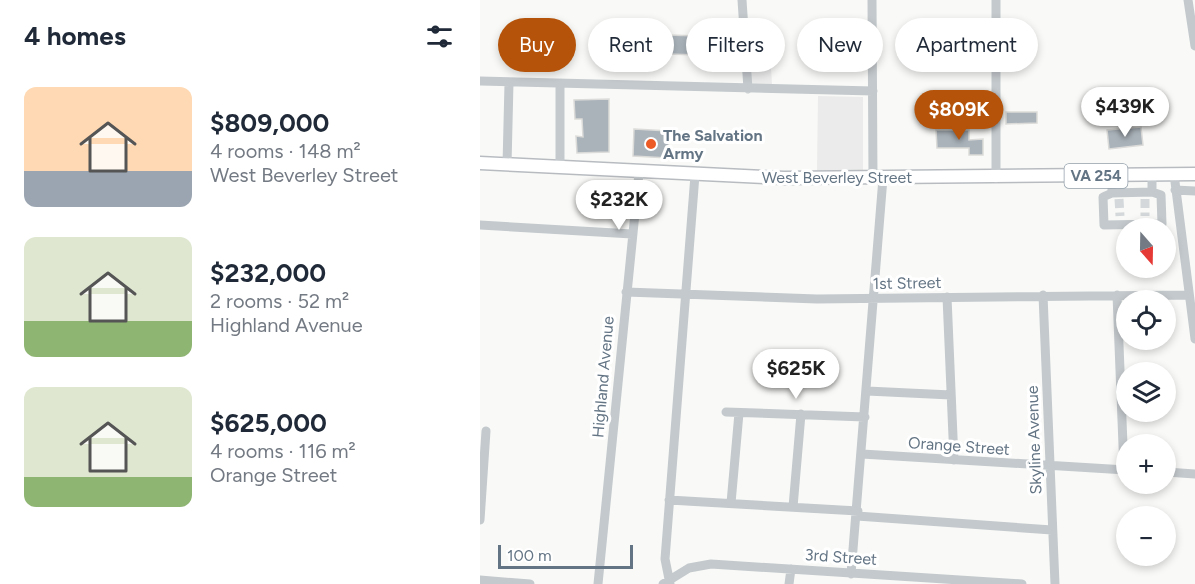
<!DOCTYPE html>
<html lang="en">
<head>
<meta charset="utf-8">
<style>
  body { margin:0; font-family:Figtree,sans-serif; background:#f6f6f7; color:#1f2937; height:100vh; display:flex; flex-direction:column; font-size:22px; white-space:nowrap }
  * { box-sizing:border-box; margin:0 }
  p { font-size:20px; color:#747a83 }
  .icon { flex:none; width:33px; height:33px; fill:none; stroke:currentColor; stroke-width:2; stroke-linecap:round; stroke-linejoin:round }
  .map { position:relative; flex:1; overflow:hidden }
  .details { display:flex; flex-direction:column; background:#fff; width:480px }
  .details>* { flex:none }
  .top-card { position:absolute; left:18px; top:18px; width:570px; height:54px; display:flex; gap:12px }
  .needle { width:39px; rotate:160deg }
  .controls { position:absolute; left:636px; top:218px; display:grid; gap:12px }
  .controls a { display:grid; place-items:center; width:60px; height:60px; border-radius:50%; background:#fff; box-shadow:0 3px 9px #0003; font-size:30px }
  .scale { position:absolute; left:18px; bottom:15px; width:135px; box-sizing:border-box; padding-left:6px; border:3px solid #637484; border-top:0; font-size:16px; line-height:21px; white-space:nowrap; color:#637484; -webkit-text-stroke:4px #fff; paint-order:stroke }
  .price { position:absolute; translate:-50% -51px; padding:0 14px; border-radius:21px; background:#fff; color:#222; font-size:20px; line-height:39px; filter:drop-shadow(0 2px 3px #0008) }
  .price::after { content:''; position:absolute; left:50%; top:36px; width:18px; height:14px; margin-left:-9px; background:inherit; clip-path:polygon(0 0,100% 0,50% 100%) }
  .price.active { background:#b45309; color:#fff }
  ul { padding:0; list-style:none }
  li { display:flex; align-items:center; gap:18px; height:150px; padding:0 24px }
  li span { display:grid; place-items:center; flex:none; width:168px; height:120px; border-radius:12px; color:#555 }
  li>.icon { margin-inline-start:auto }
  span .icon { width:72px; height:72px; fill:#fffc; stroke-width:1 }
  li b { font-size:26px }
  h2 { display:flex; justify-content:space-between; align-items:center; height:72px; padding:0 24px; font-size:26px }
  .pill { padding:0 21px; border-radius:27px; background:#fff; box-shadow:0 3px 9px #0003; font-size:21px; line-height:54px }
  .pill.active { background:#b45309; color:#fff }
  main { display:flex; flex:1; min-height:0 }
  .map>svg:first-child { display:block }
  .built { fill:#eaebea }
  .building { fill:#aab3ba; stroke:#dbdbd9; stroke-width:1.5 }
  .lines { fill:none; stroke-linecap:round; stroke-linejoin:round }
  .minor-tunnel { stroke:#d4d8da; stroke-width:9; stroke-dasharray:9 4.5; stroke-linecap:butt }
  .major-casing { stroke:#b8bcc1; stroke-width:15 }
  .minor { stroke:#c4c9cd; stroke-width:9 }
  .major { stroke:#fff; stroke-width:12 }
  .poi-dot { fill:#ec5a25; stroke:#fff; stroke-width:2 }
  .labels { text-anchor:middle; dominant-baseline:central; stroke-width:6; stroke-linejoin:round; paint-order:stroke }
  .shield { fill:#fff; stroke:#929ea9; stroke-width:1.5 }
  .shield-label { font-size:15px; font-weight:bold; fill:#637484 }
  .poi-label { font-size:16px; font-weight:bold; fill:#637484; stroke:#fff; text-anchor:start }
  .street-label { font-size:16px; fill:#637484; stroke:#fff }
</style>
</head>
<body>
<main>
<section class="details">
<h2>4 homes<svg class="icon" aria-label="filters" viewBox="0 0 24 24"><path d="M4 7h16M4 17h16"/><circle cx="9" cy="7" r="2"/><circle cx="15" cy="17" r="2"/></svg></h2>
<ul>
<li><span style="background:linear-gradient(#ffd9b3 70%,#9aa5b1 0)"><svg class="icon" aria-label="home" viewBox="0 0 24 24"><path d="M3 11l9-7 9 7M6 9v11h12V9"/></svg></span><div><b>$809,000</b><p>4 rooms · 148 m²</p><p>West Beverley Street</p></div></li>
<li><span style="background:linear-gradient(#dfe7d0 70%,#8fb573 0)"><svg class="icon" aria-label="home" viewBox="0 0 24 24"><path d="M3 11l9-7 9 7M6 9v11h12V9"/></svg></span><div><b>$232,000</b><p>2 rooms · 52 m²</p><p>Highland Avenue</p></div></li>
<li><span style="background:linear-gradient(#dfe7d0 75%,#8fb573 0)"><svg class="icon" aria-label="home" viewBox="0 0 24 24"><path d="M3 11l9-7 9 7M6 9v11h12V9"/></svg></span><div><b>$625,000</b><p>4 rooms · 116 m²</p><p>Orange Street</p></div></li>
</ul>
</section>
<div class="map">
<svg width="715" height="584" viewBox="0 0 715 584">
  <rect width="100%" height="100%" fill="#f9faf7"/>
  <path class="built" d="M270,52H290L292,84H271Z
    M338,96L383,97V173H337Z"/>
  <path class="building" d="M187,35L220,36V55L186,54Z
    M129,99V152L97,153L96,136L103,137L102,119H95L94,100Z
    M526,112H557V123L526,124Z
    M661,127L663,145L629,149L627,130Z
    M154,129L189,131L188,158L153,156Z
    M456,130H489V140L503,139V155H489V148H457Z"/>
  <g class="lines">
    <path class="minor-tunnel" d="M639,199L640,216
      M665,199V216"/>
    <defs>
      <path id="major" d="M0,163L304,178L715,174"/>
    </defs>
    <use href="#major" class="major-casing"/>
    <path class="minor" d="M262,0L268,89
      M392,0L393,178
      M516,0V178
      M708,0L715,46
      M0,81L393,91
      M27,165L29,83
      M80,168V84
      M694,174L715,339
      M632,175V193L672,192V174
      M695,190L715,191
      M632,193L623,197L624,225L682,224L681,195L672,192
      M0,225L152,234
      M146,292L337,299L709,295
      M563,295L575,584
      M637,295L644,470
      M467,297L474,460
      M387,391L471,395
      M246,412L385,417
      M382,454L646,470
      M686,472L715,474
      M189,500L378,511
      M251,503L259,413
      M313,507L321,414
      M377,516L572,530
      M0,520L6,431
      M371,574L403,178
      M0,580L50,584
      M118,584L159,173
      M183,584L209,568L231,564L542,584
      M190,584L185,559L215,175
      M309,584L311,569"/>
    <use href="#major" class="major"/>
  </g>
  <circle class="poi-dot" cx="171" cy="144" r="6"/>
  <g class="labels">
    <rect class="shield" x="584.5" y="164" width="63" height="24" rx="4.5"/>
    <g class="shield-label">
      <text x="616" y="176">VA 254</text>
    </g>
    <g class="poi-label">
      <text x="183" y="135">The Salvation<tspan x="183" dy="18">Army</tspan></text>
    </g>
    <g class="street-label">
      <text x="357" y="177">West Beverley Street</text>
      <text transform="translate(427 283) rotate(-1)">1st Street</text>
      <text transform="translate(123 377) rotate(-85)">Highland Avenue</text>
      <text transform="translate(554 440) rotate(-92)">Skyline Avenue</text>
      <text transform="translate(479 446) rotate(4)">Orange Street</text>
      <text transform="translate(361 557) rotate(4)">3rd Street</text>
    </g>
  </g>
</svg>
<div class="controls">
<a><svg class="needle" viewBox="-14 -14 28 28"><path d="M0-13l5 13h-10z" fill="#e53935"/><path d="M0 13l5-13h-10z" fill="#747a83"/></svg></a>
<a><svg class="icon" aria-label="locate" viewBox="0 0 24 24"><circle cx="12" cy="12" r="6"/><path d="M12 2v4M12 18v4M2 12h4M18 12h4"/></svg></a>
<a><svg class="icon" aria-label="layers" viewBox="0 0 24 24"><path d="M12 4l9 5-9 5-9-5zM3 14l9 5 9-5"/></svg></a>
<a>+</a>
<a>−</a>
</div>
<div class="scale">100 m</div>
<b class="price" style="left:645px;top:138px">$439K</b>
<b class="price active" style="left:479px;top:141px">$809K</b>
<b class="price" style="left:139px;top:231px">$232K</b>
<b class="price" style="left:316px;top:400px">$625K</b>
<div class="top-card">
<a class="pill active">Buy</a>
<a class="pill">Rent</a>
<a class="pill">Filters</a>
<a class="pill">New</a>
<a class="pill">Apartment</a>
</div>
</div>
</main>
</body>
</html>
